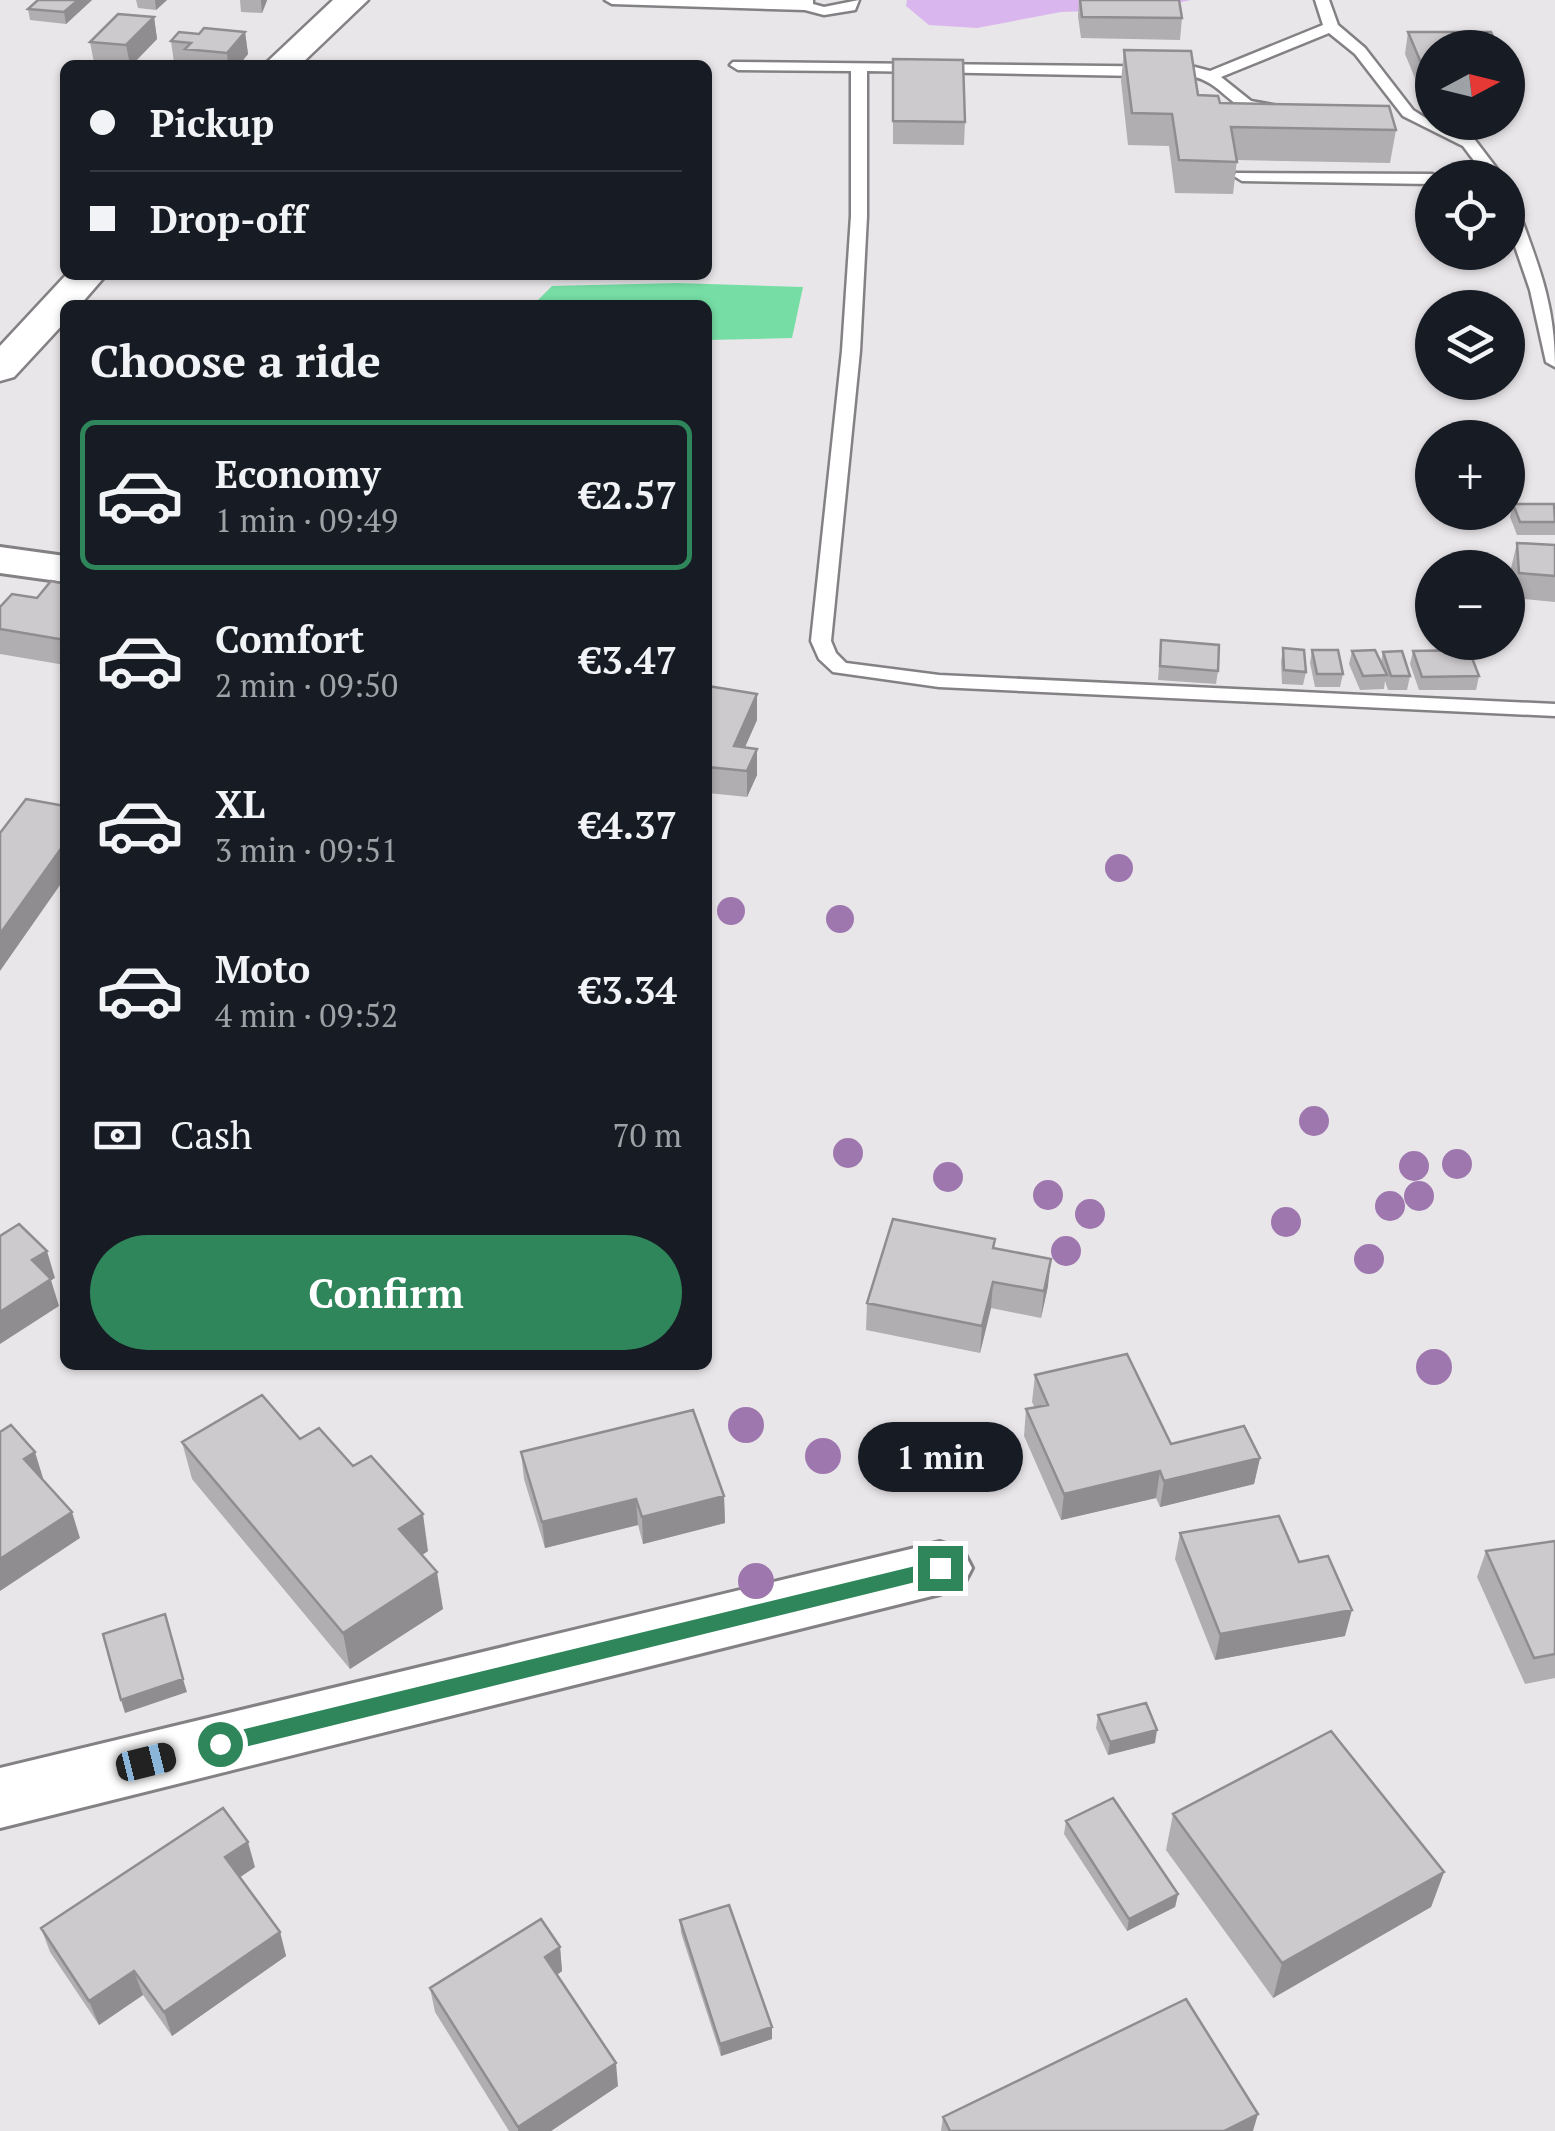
<!DOCTYPE html>
<html lang="en">
<head>
<meta charset="utf-8">
<style>
  body { margin:0; font-family:"PT Serif",serif; background:#242831; color:#f1f3f6; height:100vh; display:flex; flex-direction:column; font-size:38px; white-space:nowrap }
  * { box-sizing:border-box; margin:0 }
  p { font-size:32px; color:#9ea1a6 }
  .icon { flex:none; width:55px; height:55px; fill:none; stroke:currentColor; stroke-width:2; stroke-linecap:round; stroke-linejoin:round }
  .map { position:relative; flex:1; overflow:hidden }
  .drawer { position:absolute; left:60px; top:300px; width:652px; height:1070px; display:flex; flex-direction:column; background:#171b24; border-radius:15px; box-shadow:0 2px 8px #0004 }
  .drawer>* { flex:none }
  .guide { position:absolute; left:60px; top:60px; width:652px; height:220px; border-radius:15px; box-shadow:0 2px 8px #0004; display:grid; align-content:center; height:220px; padding:0 30px; background:#171b24 }
  .needle { width:65px; rotate:83deg }
  .fabs { position:absolute; left:1415px; top:30px; display:grid; gap:20px }
  .fabs a { display:grid; place-items:center; width:110px; height:110px; border-radius:50%; background:#171b24; box-shadow:0 2px 8px #0004; font-size:50px }
  .end { position:absolute; width:45px; height:45px; margin:-22px; border:12px solid #2e865a; background:#fff; box-shadow:0 0 0 5px #fff }
  .from { border-radius:50% }
  .bubble { position:absolute; height:70px; border-radius:35px; background:#171b24; box-shadow:0 2px 8px #0004; font-size:32px; font-weight:800; line-height:70px; text-align:center }
  .car { position:absolute; width:30px; height:60px; margin:-30px -15px; border-radius:12px; box-shadow:0 0 8px 2px #0007; background:linear-gradient(#222 24%,#8ab4d8 0 40%,#222 0 76%,#8ab4d8 0 86%,#222 0) }
  .guide b { display:flex; align-items:center; gap:35px; height:95px; font-size:38px }
  .guide b+b { border-top:2px solid #363941 }
  .guide i { width:25px; height:25px; background:#f1f3f6 }
  ul { padding:0; list-style:none }
  li { display:flex; align-items:center; gap:30px; height:150px; margin:0 20px 15px; padding:0 10px; border:5px solid transparent; border-radius:15px }
  li div { flex:1 }
  li b { display:block; font-size:38px }
  li em { font-style:normal; font-weight:800 }
  li.active { border-color:#2e865a }
  li>.icon { width:90px; height:90px; stroke-width:1.5 }
  h2 { padding:0 30px; font-size:45px; line-height:120px }
  .pay { display:flex; align-items:center; gap:25px; height:110px; padding:0 30px; font-size:38px }
  .pay p { margin-inline-start:auto }
  .button { display:flex; gap:20px; margin-top:auto; padding:20px 30px }
  .button a { flex:1; height:115px; border-radius:60px; background:#2e865a; color:#fff; font-size:40px; font-weight:800; line-height:115px; text-align:center }
  .map>svg:first-child { display:block }
  .green { fill:#dab6ee }
  .water { fill:#76dea5 }
  .lines { fill:none; stroke-linecap:round; stroke-linejoin:round }
  .service-casing { stroke:#848185; stroke-width:5 }
  .minor-casing { stroke:#848185; stroke-width:6 }
  .secondary-casing { stroke:#848185; stroke-width:5 }
  .service { fill:#fff; fill-rule:evenodd }
  .minor { fill:#fff; fill-rule:evenodd }
  .secondary { fill:#fff; fill-rule:evenodd }
  .tree { fill:#9e77ae }
  .wall { fill:#b0aeb1 }
  .shaded-wall { fill:#908d90 }
  .building { fill:#cdcace; stroke:#908d90; stroke-width:2.5 }
  .route { fill:#2e865a }
</style>
</head>
<body>
<div class="map">
<svg width="1555" height="2131" viewBox="0 0 1555 2131">
  <rect width="100%" height="100%" fill="#e9e6ea"/>
  <path class="green" d="M 907,0 L 1191,0 L 1149,9 L 1061,12 L 977,28 L 929,25 L 906,6 Z"/>
  <path class="water" d="M 677,283 L 803,287 L 792,338 L 708,340 L 708,305 L 533,305 L 552,286 Z"/>
  <g class="lines">
    <defs>
      <path id="service" d="M 605,0 L 813,0 L 813,4 L 824,7 L 859,0 L 855,10 L 824,15 L 805,10 L 612,4 Z
        M 1315,0 L 1329,0 L 1338,25 L 1365,48 L 1413,110 L 1432,122 L 1475,140 L 1504,178 L 1487,178 L 1463,146 L 1403,116 L 1355,54 L 1329,33 L 1221,77 L 1251,101 L 1278,106 L 1278,112 C 1232,119 1227,85 1195,77 L 867,71 L 867,216 L 860,351 L 831,641 L 836,653 L 846,663 L 939,675 L 1555,704 L 1555,716 L 939,687 L 833,672 L 819,659 L 811,641 L 842,351 L 851,216 L 851,71 L 738,70 L 730,65 L 733,62 L 1195,67 L 1210,71 L 1323,25 Z
        M 1236,173 L 1432,174 L 1439,178 L 1432,178 L 1432,184 L 1242,181 L 1234,176 Z
        M 1508,199 L 1516,204 C 1538,264 1555,303 1555,367 L 1546,362 L 1530,290 L 1508,226 Z"/>
      <path id="minor" d="M 0,547 L 65,556 L 65,582 L 0,573 Z
        M 940,1542 L 962,1549 L 972,1568 L 962,1587 L 940,1594 L 0,1828 L 0,1768 Z"/>
      <path id="secondary" d="M 333,0 L 368,0 L 300,65 L 264,65 Z
        M 66,275 L 106,275 L 80,305 L 65,305 L 65,322 L 14,377 L 0,381 L 0,346 Z"/>
    </defs>
    <use href="#service" class="service-casing"/>
    <use href="#minor" class="minor-casing"/>
    <use href="#secondary" class="secondary-casing"/>
    <use href="#service" class="service"/>
    <use href="#minor" class="minor"/>
    <use href="#secondary" class="secondary"/>
  </g>
  <g class="tree">
    <circle cx="1119" cy="868" r="14"/>
    <circle cx="731" cy="911" r="14"/>
    <circle cx="840" cy="919" r="14"/>
    <circle cx="1314" cy="1121" r="15"/>
    <circle cx="848" cy="1153" r="15"/>
    <circle cx="1457" cy="1164" r="15"/>
    <circle cx="1414" cy="1166" r="15"/>
    <circle cx="948" cy="1177" r="15"/>
    <circle cx="1048" cy="1195" r="15"/>
    <circle cx="1419" cy="1196" r="15"/>
    <circle cx="1390" cy="1206" r="15"/>
    <circle cx="1090" cy="1214" r="15"/>
    <circle cx="1286" cy="1222" r="15"/>
    <circle cx="1066" cy="1251" r="15"/>
    <circle cx="1369" cy="1259" r="15"/>
    <circle cx="1434" cy="1367" r="18"/>
    <circle cx="746" cy="1425" r="18"/>
    <circle cx="823" cy="1456" r="18"/>
    <circle cx="756" cy="1581" r="18"/>
  </g>
  <path class="wall" d="M 38,0 L 92,0 L 66,24 L 30,20 L 28,9 Z
    M 136,0 L 167,0 L 156,10 L 138,8 Z
    M 240,0 L 267,0 L 267,1 L 262,13 L 241,12 Z
    M 1079,0 L 1179,0 L 1182,18 L 1180,40 L 1081,38 L 1078,16 Z
    M 154,17 L 157,39 L 132,65 L 94,63 L 90,42 Z
    M 245,32 L 248,54 L 239,65 L 188,65 L 174,63 L 171,41 L 199,34 Z
    M 1408,32 L 1432,48 L 1432,115 L 1430,115 L 1405,54 Z
    M 1124,50 L 1198,95 L 1220,103 L 1396,130 L 1390,163 L 1237,160 L 1233,194 L 1175,193 L 1169,146 L 1128,145 L 1121,81 Z
    M 893,59 L 965,122 L 964,145 L 893,144 Z
    M 1513,504 L 1555,522 L 1555,535 L 1517,535 L 1510,517 Z
    M 1517,543 L 1555,545 L 1555,602 L 1513,598 L 1511,568 Z
    M 65,584 L 65,665 L 0,654 L 0,607 L 37,598 Z
    M 1161,640 L 1218,671 L 1216,684 L 1158,680 Z
    M 1283,648 L 1306,672 L 1303,685 L 1282,684 L 1281,662 Z
    M 1312,650 L 1343,674 L 1340,687 L 1315,687 L 1310,663 Z
    M 1352,651 L 1381,662 L 1383,652 L 1410,676 L 1407,690 L 1388,690 L 1385,681 L 1384,689 L 1360,690 L 1349,664 Z
    M 1413,651 L 1479,676 L 1476,690 L 1419,690 L 1410,664 Z
    M 708,686 L 757,720 L 745,747 L 757,749 L 757,775 L 747,797 L 708,793 Z
    M 995,1249 L 1048,1286 L 1041,1318 L 991,1308 L 980,1353 L 866,1330 L 867,1303 Z
    M 1035,1375 L 1171,1444 L 1260,1458 L 1254,1484 L 1160,1507 L 1156,1498 L 1061,1520 L 1024,1436 L 1026,1409 L 1035,1408 L 1032,1402 Z
    M 300,1439 L 428,1551 L 422,1555 L 443,1609 L 350,1669 L 192,1479 L 182,1442 Z
    M 521,1452 L 724,1496 L 725,1523 L 643,1544 L 638,1525 L 545,1548 L 524,1479 Z
    M 1180,1533 L 1299,1562 L 1345,1636 L 1215,1660 L 1175,1559 Z
    M 1555,1541 L 1555,1678 L 1525,1684 L 1477,1577 L 1486,1551 Z
    M 1098,1715 L 1155,1743 L 1108,1755 L 1096,1728 Z
    M 1173,1814 L 1444,1872 L 1431,1907 L 1273,1998 L 1166,1850 Z
    M 1066,1821 L 1178,1894 L 1175,1907 L 1127,1931 L 1064,1834 Z
    M 255,1867 L 240,1877 L 280,1932 L 286,1956 L 172,2036 L 143,1995 L 99,2025 L 50,1952 L 41,1928 Z
    M 680,1920 L 772,2039 L 721,2056 L 681,1933 Z
    M 560,1947 L 562,1971 L 557,1975 L 618,2086 L 551,2131 L 509,2131 L 435,2012 L 430,1988 Z
    M 943,2117 L 1253,2131 L 941,2131 Z"/>
  <path class="shaded-wall" d="M 78,0 L 92,0 L 66,24 L 64,12 Z
    M 155,0 L 167,0 L 156,10 Z
    M 261,0 L 267,0 L 262,13 L 261,2 Z
    M 154,17 L 157,39 L 132,65 L 130,65 L 126,45 Z
    M 245,32 L 248,54 L 239,65 L 228,65 L 227,53 Z
    M 757,694 L 757,720 L 734,772 L 734,746 Z
    M 757,749 L 757,775 L 747,797 L 747,771 Z
    M 65,843 L 65,878 L 0,971 L 0,934 Z
    M 47,1251 L 55,1278 L 51,1280 L 59,1306 L 0,1344 L 0,1312 L 32,1260 Z
    M 1051,1259 L 1048,1286 L 1041,1318 L 1044,1291 Z
    M 993,1282 L 991,1308 L 980,1353 L 982,1326 Z
    M 35,1452 L 43,1478 L 33,1485 L 24,1459 Z
    M 1260,1458 L 1254,1484 L 1160,1507 L 1164,1481 Z
    M 1160,1471 L 1156,1498 L 1061,1520 L 1064,1494 Z
    M 724,1496 L 725,1523 L 643,1544 L 642,1517 Z
    M 636,1499 L 638,1525 L 545,1548 L 542,1522 Z
    M 72,1512 L 80,1538 L 0,1591 L 0,1559 Z
    M 423,1514 L 428,1551 L 406,1566 L 399,1529 Z
    M 437,1572 L 443,1609 L 350,1669 L 343,1633 Z
    M 1352,1610 L 1345,1636 L 1215,1660 L 1220,1634 Z
    M 183,1679 L 187,1692 L 125,1713 L 121,1700 Z
    M 1157,1730 L 1155,1743 L 1108,1755 L 1110,1742 Z
    M 248,1842 L 255,1867 L 233,1882 L 225,1857 Z
    M 1444,1872 L 1431,1907 L 1273,1998 L 1282,1963 Z
    M 1178,1894 L 1175,1907 L 1127,1931 L 1129,1919 Z
    M 280,1932 L 286,1956 L 172,2036 L 164,2012 Z
    M 560,1947 L 562,1971 L 548,1981 L 545,1957 Z
    M 134,1971 L 143,1995 L 99,2025 L 89,2001 Z
    M 772,2027 L 772,2039 L 721,2056 L 720,2044 Z
    M 616,2063 L 618,2086 L 551,2131 L 518,2131 L 518,2127 Z
    M 1258,2114 L 1253,2131 L 1224,2131 Z"/>
  <path class="building" d="M 38,0 L 78,0 L 64,12 L 28,9 Z
    M 1080,0 L 1179,0 L 1182,18 L 1082,17 Z
    M 118,14 L 154,17 L 126,45 L 90,42 Z
    M 204,28 L 245,32 L 227,53 L 185,49 L 191,43 L 171,41 L 179,32 L 199,34 Z
    M 1408,32 L 1491,32 L 1498,48 L 1432,48 L 1432,89 Z
    M 1124,50 L 1191,51 L 1198,95 L 1218,96 L 1220,103 L 1389,106 L 1396,130 L 1231,127 L 1237,162 L 1179,160 L 1172,114 L 1132,113 Z
    M 893,59 L 963,60 L 965,122 L 893,121 Z
    M 1513,504 L 1554,504 L 1555,522 L 1520,522 Z
    M 1517,543 L 1555,545 L 1555,576 L 1519,573 Z
    M 51,581 L 65,584 L 65,640 L 0,629 L 0,607 L 12,594 L 37,598 Z
    M 1161,640 L 1219,645 L 1218,671 L 1160,666 Z
    M 1283,648 L 1304,650 L 1306,672 L 1284,670 Z
    M 1312,650 L 1338,650 L 1343,674 L 1317,674 Z
    M 1375,650 L 1387,675 L 1363,676 L 1352,651 Z
    M 1469,650 L 1479,676 L 1422,677 L 1413,651 Z
    M 1402,651 L 1410,676 L 1391,676 L 1383,652 Z
    M 708,686 L 757,694 L 734,746 L 757,749 L 747,771 L 708,767 Z
    M 26,799 L 65,806 L 65,843 L 0,934 L 0,833 Z
    M 893,1219 L 995,1239 L 993,1248 L 1051,1259 L 1044,1291 L 993,1282 L 982,1326 L 867,1303 Z
    M 19,1224 L 47,1251 L 32,1260 L 51,1279 L 0,1312 L 0,1236 Z
    M 1127,1354 L 1171,1444 L 1244,1426 L 1260,1458 L 1164,1481 L 1160,1471 L 1064,1494 L 1026,1409 L 1048,1405 L 1035,1375 Z
    M 262,1395 L 300,1439 L 319,1428 L 353,1466 L 371,1456 L 423,1514 L 399,1529 L 437,1572 L 343,1633 L 182,1442 Z
    M 693,1410 L 724,1496 L 642,1517 L 636,1499 L 542,1522 L 521,1452 Z
    M 11,1425 L 35,1452 L 24,1459 L 72,1512 L 0,1559 L 0,1432 Z
    M 1279,1516 L 1299,1562 L 1328,1556 L 1352,1610 L 1220,1634 L 1180,1533 Z
    M 1555,1541 L 1555,1654 L 1534,1658 L 1486,1551 Z
    M 165,1614 L 183,1679 L 121,1700 L 103,1634 Z
    M 1146,1703 L 1157,1730 L 1110,1742 L 1098,1715 Z
    M 1331,1731 L 1444,1872 L 1282,1963 L 1173,1814 Z
    M 1113,1798 L 1178,1894 L 1129,1919 L 1066,1821 Z
    M 223,1808 L 248,1842 L 225,1857 L 280,1932 L 164,2012 L 134,1971 L 89,2001 L 41,1928 Z
    M 729,1905 L 772,2027 L 720,2044 L 680,1920 Z
    M 541,1919 L 560,1947 L 545,1957 L 616,2063 L 518,2127 L 430,1988 Z
    M 1186,1999 L 1258,2114 L 1224,2131 L 950,2131 L 943,2117 Z"/>
  <path class="route" d="M 940,1560 L 950,1568 L 940,1576 L 220,1753 L 209,1744 L 220,1735 Z"/>
</svg>
<div class="fabs">
<a><svg class="needle" viewBox="-14 -14 28 28"><path d="M0-13l5 13h-10z" fill="#e53935"/><path d="M0 13l5-13h-10z" fill="#9ea1a6"/></svg></a>
<a><svg class="icon" aria-label="locate" viewBox="0 0 24 24"><circle cx="12" cy="12" r="6"/><path d="M12 2v4M12 18v4M2 12h4M18 12h4"/></svg></a>
<a><svg class="icon" aria-label="layers" viewBox="0 0 24 24"><path d="M12 4l9 5-9 5-9-5zM3 14l9 5 9-5"/></svg></a>
<a>+</a>
<a>−</a>
</div>
<i class="end from" style="left:220px;top:1744px"></i>
<i class="end" style="left:940px;top:1568px"></i>
<div class="bubble" style="left:858px;top:1422px;width:165px">1 min</div>
<i class="car" style="left:146px;top:1762px;rotate:76deg"></i>
<div class="guide">
<b><i class="from"></i>Pickup</b>
<b><i></i>Drop-off</b>
</div>
<section class="drawer">
<h2>Choose a ride</h2>
<ul>
<li class="active"><svg class="icon" aria-label="car" viewBox="0 0 24 24"><path d="M5 17H2v-5l4-1 3-4h7l3 4 3 1v5h-3M9 17h6M6 11h13"/><circle cx="7" cy="17" r="2"/><circle cx="17" cy="17" r="2"/></svg><div><b>Economy</b><p>1 min · 09:49</p></div><em>€2.57</em></li>
<li><svg class="icon" aria-label="car" viewBox="0 0 24 24"><path d="M5 17H2v-5l4-1 3-4h7l3 4 3 1v5h-3M9 17h6M6 11h13"/><circle cx="7" cy="17" r="2"/><circle cx="17" cy="17" r="2"/></svg><div><b>Comfort</b><p>2 min · 09:50</p></div><em>€3.47</em></li>
<li><svg class="icon" aria-label="car" viewBox="0 0 24 24"><path d="M5 17H2v-5l4-1 3-4h7l3 4 3 1v5h-3M9 17h6M6 11h13"/><circle cx="7" cy="17" r="2"/><circle cx="17" cy="17" r="2"/></svg><div><b>XL</b><p>3 min · 09:51</p></div><em>€4.37</em></li>
<li><svg class="icon" aria-label="car" viewBox="0 0 24 24"><path d="M5 17H2v-5l4-1 3-4h7l3 4 3 1v5h-3M9 17h6M6 11h13"/><circle cx="7" cy="17" r="2"/><circle cx="17" cy="17" r="2"/></svg><div><b>Moto</b><p>4 min · 09:52</p></div><em>€3.34</em></li>
</ul>
<div class="pay"><svg class="icon" aria-label="cash" viewBox="0 0 24 24"><path d="M3 7h18v10H3z"/><circle cx="12" cy="12" r="2"/></svg>Cash<p>70 m</p></div>
<div class="button"><a>Confirm</a></div>
</section>
</div>
</body>
</html>
